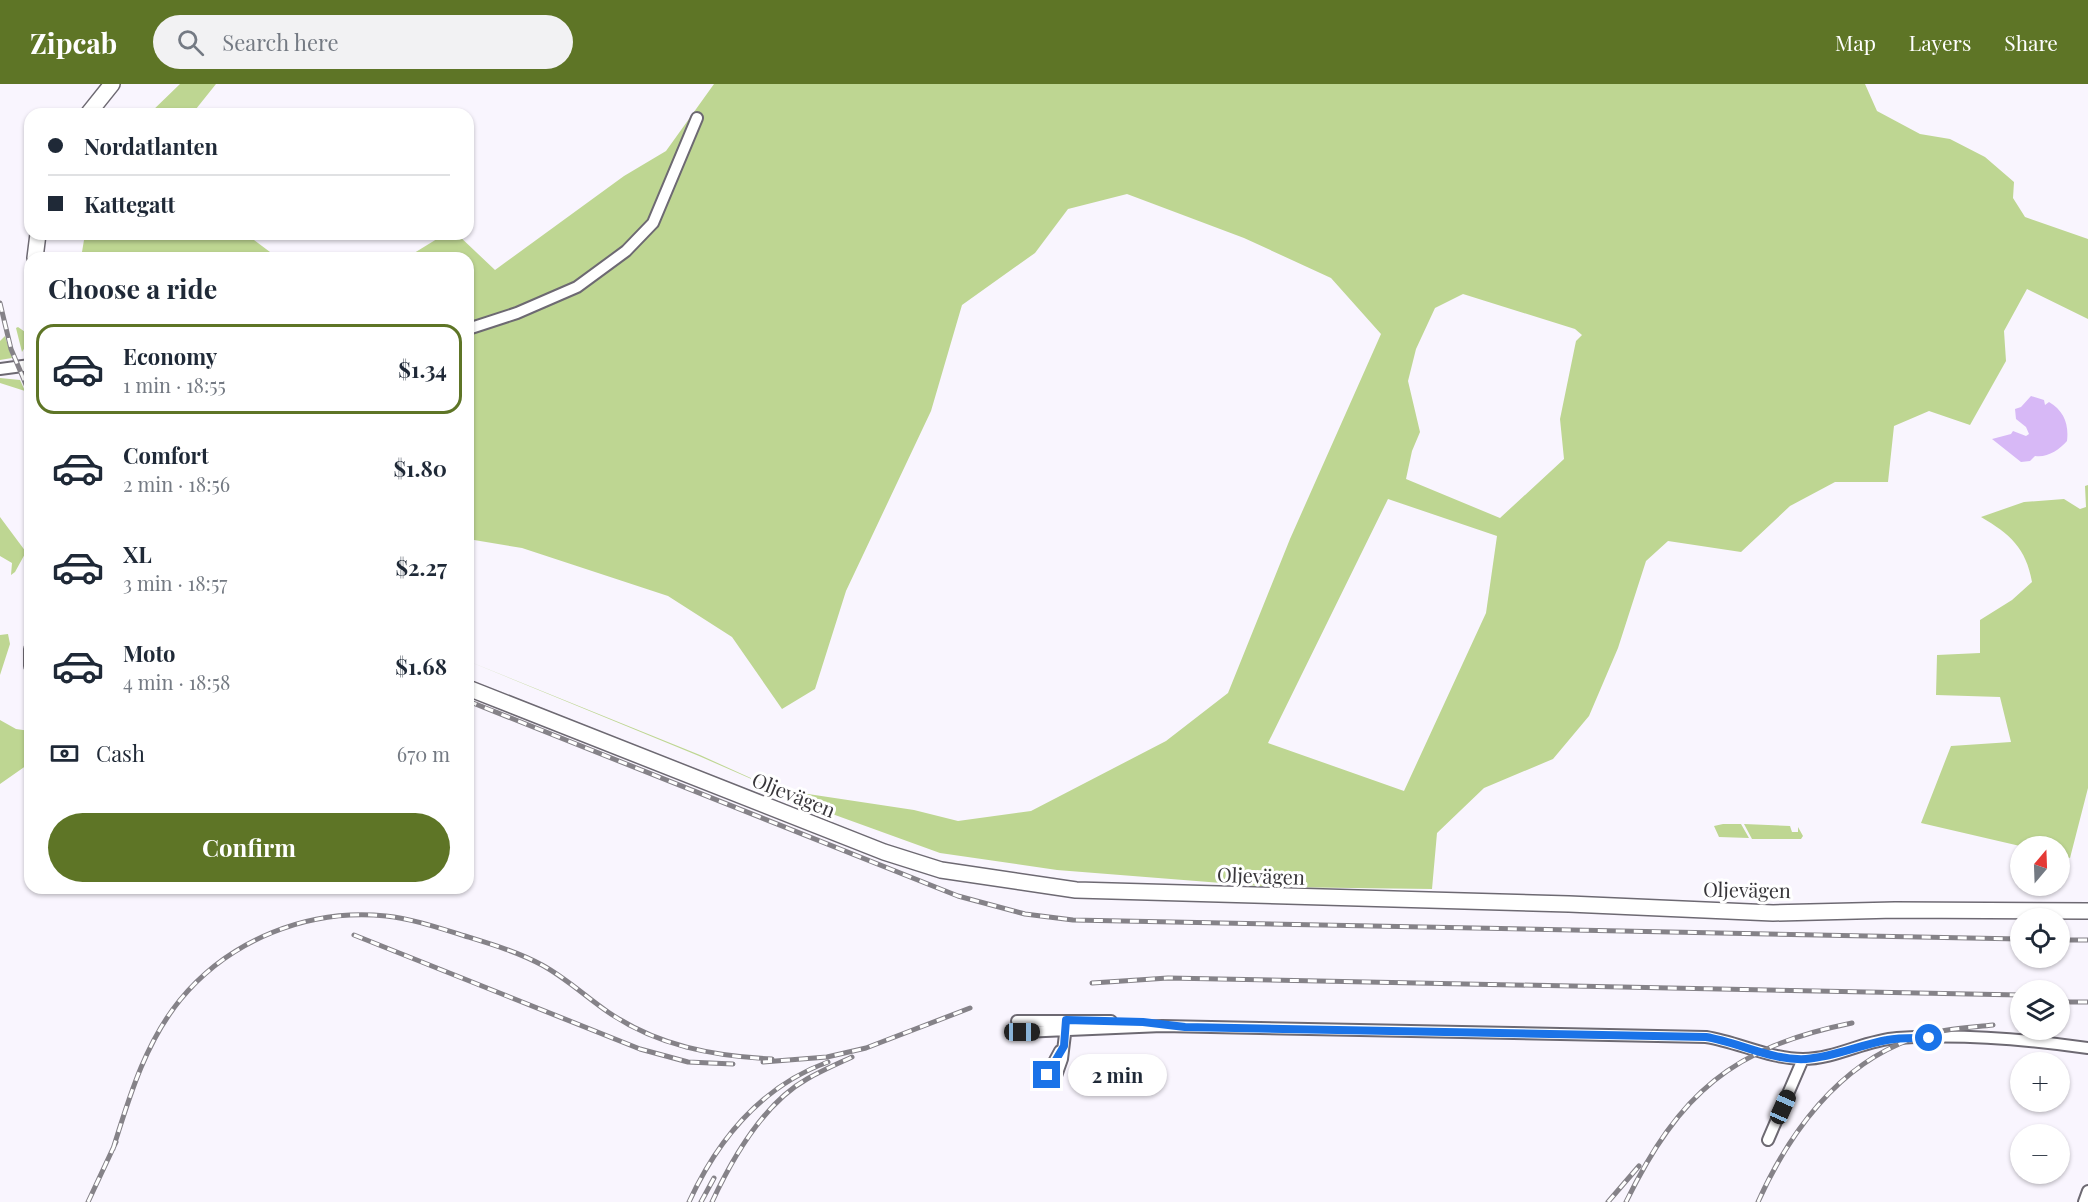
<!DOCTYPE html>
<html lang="en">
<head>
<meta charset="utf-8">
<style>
  body { margin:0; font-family:"Playfair Display",serif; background:#f2f2f3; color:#1f2937; height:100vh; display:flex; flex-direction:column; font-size:22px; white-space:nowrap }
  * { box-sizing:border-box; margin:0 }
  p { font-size:20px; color:#747a83 }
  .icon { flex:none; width:33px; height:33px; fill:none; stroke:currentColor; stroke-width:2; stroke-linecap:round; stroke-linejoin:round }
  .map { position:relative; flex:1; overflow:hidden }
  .drawer { position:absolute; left:24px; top:168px; width:450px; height:642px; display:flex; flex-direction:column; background:#fff; border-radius:18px; box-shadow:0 2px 4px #0004 }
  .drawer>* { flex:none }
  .top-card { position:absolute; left:24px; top:24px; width:450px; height:132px; border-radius:18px; box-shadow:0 2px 4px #0004; display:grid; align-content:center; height:132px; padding:0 24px; background:#fff }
  .needle { width:39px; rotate:19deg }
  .controls { position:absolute; left:2010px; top:752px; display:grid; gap:12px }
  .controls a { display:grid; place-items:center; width:60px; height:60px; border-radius:50%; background:#fff; box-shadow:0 2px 4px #0004; font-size:30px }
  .end { position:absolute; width:27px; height:27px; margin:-14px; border:8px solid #1a73e8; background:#fff; box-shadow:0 0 0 3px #fff }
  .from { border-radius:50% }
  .bubble { position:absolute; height:42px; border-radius:21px; background:#fff; box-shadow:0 2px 4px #0004; font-size:20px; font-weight:700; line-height:42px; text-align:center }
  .car { position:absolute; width:18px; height:36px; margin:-18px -9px; border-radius:8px; box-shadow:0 0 4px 2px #0007; background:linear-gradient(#222 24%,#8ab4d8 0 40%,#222 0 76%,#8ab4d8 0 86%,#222 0) }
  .top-card b { display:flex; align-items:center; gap:21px; height:57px; font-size:22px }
  .top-card b+b { border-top:2px solid #e0e1e3 }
  .top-card i { width:15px; height:15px; background:#1f2937 }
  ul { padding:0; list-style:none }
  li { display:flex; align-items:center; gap:18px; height:90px; margin:0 12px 9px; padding:0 12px; border:3px solid transparent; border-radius:18px }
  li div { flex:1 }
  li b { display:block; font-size:22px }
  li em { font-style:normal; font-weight:700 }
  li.active { border-color:#5e7526 }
  li>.icon { width:54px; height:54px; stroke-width:1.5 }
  h2 { padding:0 24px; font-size:27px; line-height:72px }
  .pay { display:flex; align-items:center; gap:15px; height:66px; padding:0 24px; font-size:22px }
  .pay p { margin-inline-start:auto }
  .action { display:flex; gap:12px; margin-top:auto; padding:12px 24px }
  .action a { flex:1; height:69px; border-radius:36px; background:#5e7526; color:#fff; font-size:24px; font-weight:700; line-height:69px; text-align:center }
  header { display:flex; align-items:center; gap:36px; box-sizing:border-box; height:84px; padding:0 30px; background:#5e7526; color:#fff }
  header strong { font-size:28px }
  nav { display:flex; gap:33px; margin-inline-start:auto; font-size:21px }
  .search { width:420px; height:54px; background:#f2f2f3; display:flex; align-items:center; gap:15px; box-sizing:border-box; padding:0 21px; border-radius:33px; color:#747a83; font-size:22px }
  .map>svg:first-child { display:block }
  .green { fill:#bed692; fill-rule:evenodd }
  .water { fill:#d7b8f6 }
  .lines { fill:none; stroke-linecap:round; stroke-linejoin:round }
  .street-casing { stroke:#6d6972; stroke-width:14 }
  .secondary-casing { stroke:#6d6972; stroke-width:18 }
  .street { stroke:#fff; stroke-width:10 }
  .secondary { stroke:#fff; stroke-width:15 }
  .rail-casing { stroke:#858288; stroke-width:5 }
  .rail { stroke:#fff; stroke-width:3; stroke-dasharray:9; stroke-linecap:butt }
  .route { stroke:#1a73e8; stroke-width:8 }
  .labels { text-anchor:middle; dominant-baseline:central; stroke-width:6; stroke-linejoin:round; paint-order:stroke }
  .street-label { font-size:20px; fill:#38363a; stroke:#fff }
</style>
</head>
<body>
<header>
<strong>Zipcab</strong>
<div class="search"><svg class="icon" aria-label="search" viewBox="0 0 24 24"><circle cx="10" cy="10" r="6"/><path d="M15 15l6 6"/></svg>Search here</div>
<nav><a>Map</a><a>Layers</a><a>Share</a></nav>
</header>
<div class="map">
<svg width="2088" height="1118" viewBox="0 0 2088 1118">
  <rect width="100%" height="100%" fill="#f9f5fe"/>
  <path class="green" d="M 180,0 L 216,0 L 192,30 L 149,30 Z
    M 714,0 L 1865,0 L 1877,27 L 1920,50 L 1950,55 L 1985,73 L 2014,98 L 2013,114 L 2025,133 L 2088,155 L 2088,235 L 2027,205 L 2004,247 L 2006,277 L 1970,341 L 1929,327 L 1894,342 L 1888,398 L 1835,398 L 1790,422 L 1741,468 L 1668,457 L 1646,477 L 1618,564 L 1589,632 L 1553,675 L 1484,704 L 1437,749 L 1432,805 L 1273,803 L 1057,786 L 940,769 L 824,727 L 699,672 L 468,577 L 700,671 L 775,705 L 914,726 L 958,737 L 1031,727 L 1166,657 L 1228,609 L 1290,455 L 1381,250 L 1331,194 L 1244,154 L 1127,110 L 1068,125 L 1035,169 L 962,221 L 931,327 L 846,507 L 815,605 L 782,625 L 732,553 L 668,512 L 522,464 L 468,455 L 468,174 L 406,174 L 445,150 L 457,150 L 495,186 L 624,92 L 666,67 ZM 1463,210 L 1575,245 L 1582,251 L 1576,257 L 1560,335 L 1564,375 L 1500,434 L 1406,395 L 1412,367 L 1420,348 L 1408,297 L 1416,265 L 1435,224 ZM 1388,415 L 1497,452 L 1486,529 L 1404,707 L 1268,659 Z
    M 85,150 L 246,150 L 278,174 L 81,174 Z
    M 18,243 L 28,250 L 27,260 L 22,268 L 16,244 Z
    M 5,252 L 12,274 L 0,276 L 0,257 Z
    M 0,294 L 20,296 L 25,307 L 0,299 Z
    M 2088,401 L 2088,704 L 2070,774 L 2060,771 L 2060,762 L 2020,762 L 1921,739 L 1951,662 L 2011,658 L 2000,613 L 1936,611 L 1937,571 L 1980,569 L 1980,536 L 2012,516 L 2032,498 C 2026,464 2010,450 1981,433 L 2024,418 L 2064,415 L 2080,425 L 2086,423 L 2085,402 Z
    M 0,433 L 26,468 L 15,488 L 11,491 L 12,479 L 0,472 Z
    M 8,550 L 10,560 L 0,591 L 0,551 Z
    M 0,636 L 16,645 L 30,647 L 30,679 L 0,700 Z
    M 1723,740 L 1741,740 L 1749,754 L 1719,753 L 1714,742 Z
    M 1744,740 L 1790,742 L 1792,748 L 1798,748 L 1798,743 L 1803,752 L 1801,755 L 1752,755 Z"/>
  <path class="water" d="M 2031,312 L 2044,316 L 2045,321 L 2049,318 C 2064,327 2069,340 2067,357 C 2059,366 2047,374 2035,372 L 2030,377 L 2021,378 L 1992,355 L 2011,350 L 2013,347 L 2026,352 L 2029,350 L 2026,343 L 2016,335 L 2015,325 L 2021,323 Z"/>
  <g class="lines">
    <defs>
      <path id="street" d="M 468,245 L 517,229 L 577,203 L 626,167 L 653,139 L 697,34
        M 0,285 L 30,281
        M 30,565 L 30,582
        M 1017,937 L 1111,937
        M 1022,948 L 1162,942 L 1706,953 C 1738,958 1770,975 1803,975 C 1836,975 1865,956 1897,954 C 1959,950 2026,955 2088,964
        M 1047,991 L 1060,967
        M 1056,992 L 1062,975 L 1066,942
        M 1768,1056 L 1803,975
        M 2084,1118 L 2088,1107"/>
      <path id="secondary" d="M 88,30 L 112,0
        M 35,174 L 38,150
        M 468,604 L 884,768 L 941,786 L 1076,806 L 1569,820 L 1773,829 L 1895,826 L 2088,827"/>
    </defs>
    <use href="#street" class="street-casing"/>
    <use href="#secondary" class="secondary-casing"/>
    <use href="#street" class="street"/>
    <use href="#secondary" class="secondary"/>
    <defs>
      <path id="rail" d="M 0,219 L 11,265 L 30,310
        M 468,617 L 958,812 L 1025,830 L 1073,836 L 2020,855
        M 354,851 L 640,965 L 688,978 L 733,980
        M 2060,856 L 2088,856
        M 1092,899 L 1168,894 L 2020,911
        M 2060,918 L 2088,918
        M 763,978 L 827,973 L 866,964 L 970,924
        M 113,1065 C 129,1014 145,959 180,916 C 229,856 308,824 386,832 C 413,835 439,844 465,852 C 491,860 518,868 542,881 C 566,894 586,913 608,928 C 658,962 713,972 772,975
        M 88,1118 L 116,1058
        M 689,1118 C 718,1055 762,1002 828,978
        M 701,1118 L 714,1094
        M 712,1118 C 732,1075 764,1019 807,995 C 821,987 837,980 852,973
        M 1608,1118 L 1639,1082
        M 1626,1118 C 1679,1009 1733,963 1852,939
        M 1758,1118 C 1789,1049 1838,981 1912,955 C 1938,945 1966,944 1993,941"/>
    </defs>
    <use href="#rail" class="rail-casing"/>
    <use href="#rail" class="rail"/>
  </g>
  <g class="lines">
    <path class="route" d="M 1047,991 L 1064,962 L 1066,936 L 1143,938 L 1185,943 L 1706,953 C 1738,958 1772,977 1806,975 C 1834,973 1860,961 1887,956 C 1901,953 1915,954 1929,954"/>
  </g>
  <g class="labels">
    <g class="street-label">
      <text transform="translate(794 710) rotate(22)">Oljevägen</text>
      <text transform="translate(1261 791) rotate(2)">Oljevägen</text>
      <text transform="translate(1747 805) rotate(1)">Oljevägen</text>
    </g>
  </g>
</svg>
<div class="controls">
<a><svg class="needle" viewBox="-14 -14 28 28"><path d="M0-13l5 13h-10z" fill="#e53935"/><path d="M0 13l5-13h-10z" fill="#747a83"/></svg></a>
<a><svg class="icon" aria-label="locate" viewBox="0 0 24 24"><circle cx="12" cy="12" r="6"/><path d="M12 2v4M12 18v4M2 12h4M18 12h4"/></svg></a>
<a><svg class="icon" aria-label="layers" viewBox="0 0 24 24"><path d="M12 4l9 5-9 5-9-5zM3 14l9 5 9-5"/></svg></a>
<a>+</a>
<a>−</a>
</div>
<i class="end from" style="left:1929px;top:954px"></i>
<i class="end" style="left:1047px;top:991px"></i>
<div class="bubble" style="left:1068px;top:970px;width:99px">2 min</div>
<i class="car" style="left:1022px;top:948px;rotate:90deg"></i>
<i class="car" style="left:1783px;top:1023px;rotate:24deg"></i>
<div class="top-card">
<b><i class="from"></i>Nordatlanten</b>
<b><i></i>Kattegatt</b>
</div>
<section class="drawer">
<h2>Choose a ride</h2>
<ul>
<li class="active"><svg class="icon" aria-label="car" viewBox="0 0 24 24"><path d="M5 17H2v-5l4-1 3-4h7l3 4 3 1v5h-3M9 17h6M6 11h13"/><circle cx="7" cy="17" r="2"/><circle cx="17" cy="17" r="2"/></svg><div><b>Economy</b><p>1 min · 18:55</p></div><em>$1.34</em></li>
<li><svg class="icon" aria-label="car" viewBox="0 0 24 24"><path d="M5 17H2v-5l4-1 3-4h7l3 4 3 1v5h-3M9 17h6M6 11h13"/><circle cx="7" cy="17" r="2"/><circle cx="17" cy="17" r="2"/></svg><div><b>Comfort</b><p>2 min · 18:56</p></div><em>$1.80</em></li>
<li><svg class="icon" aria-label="car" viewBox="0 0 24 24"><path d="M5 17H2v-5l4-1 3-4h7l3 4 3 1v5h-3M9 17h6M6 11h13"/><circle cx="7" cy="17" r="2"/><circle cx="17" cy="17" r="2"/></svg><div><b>XL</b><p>3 min · 18:57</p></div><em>$2.27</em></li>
<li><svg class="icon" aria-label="car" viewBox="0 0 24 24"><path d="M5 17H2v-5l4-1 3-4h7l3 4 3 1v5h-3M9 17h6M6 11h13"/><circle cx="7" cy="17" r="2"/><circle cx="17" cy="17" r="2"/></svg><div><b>Moto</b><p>4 min · 18:58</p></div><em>$1.68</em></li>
</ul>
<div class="pay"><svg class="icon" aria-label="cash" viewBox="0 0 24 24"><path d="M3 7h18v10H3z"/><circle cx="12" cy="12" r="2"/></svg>Cash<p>670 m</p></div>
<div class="action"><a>Confirm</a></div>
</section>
</div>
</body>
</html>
